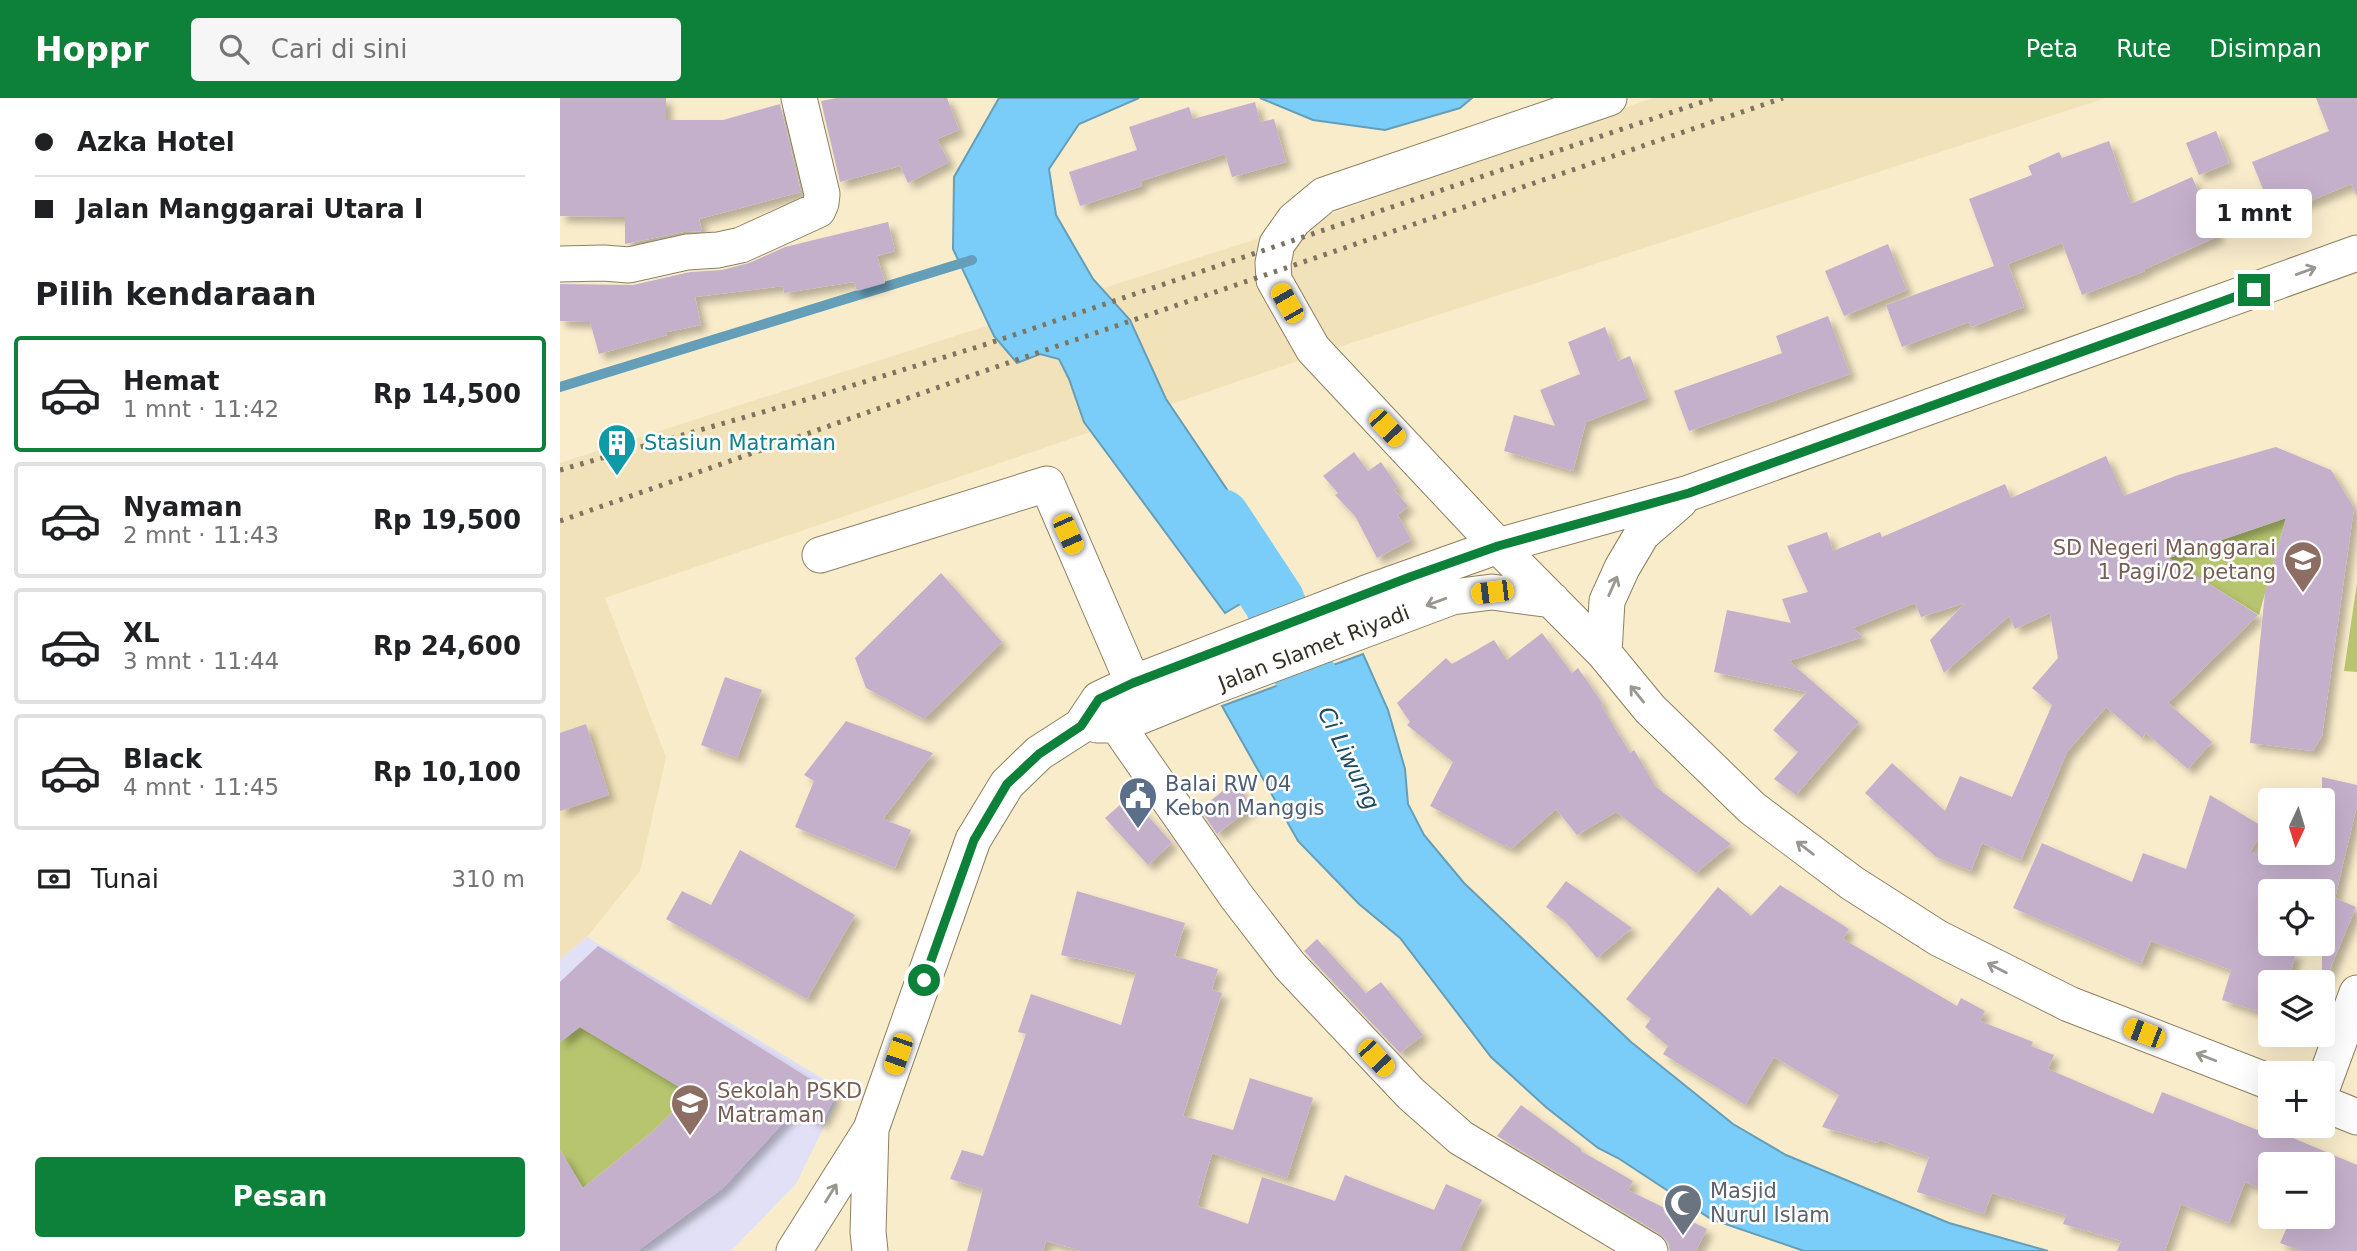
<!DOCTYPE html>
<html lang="id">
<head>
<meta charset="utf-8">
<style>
  body { margin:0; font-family:"DejaVu Sans",sans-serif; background:#f6f6f6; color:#202124; height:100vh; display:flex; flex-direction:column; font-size:26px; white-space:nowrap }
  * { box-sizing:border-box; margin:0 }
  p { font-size:23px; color:#757577 }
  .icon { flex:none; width:38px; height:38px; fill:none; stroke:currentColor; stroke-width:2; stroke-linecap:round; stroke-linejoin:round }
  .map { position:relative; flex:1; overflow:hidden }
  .drawer { display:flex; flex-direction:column; background:#fff; width:560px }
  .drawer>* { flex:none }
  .top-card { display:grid; align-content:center; height:154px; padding:0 35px; background:#fff }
  .needle { width:46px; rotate:184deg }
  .buttons { position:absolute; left:1698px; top:690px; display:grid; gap:14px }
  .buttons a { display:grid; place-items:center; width:77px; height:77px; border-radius:7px; background:#fff; box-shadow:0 7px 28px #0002; font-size:35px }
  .end { position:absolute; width:32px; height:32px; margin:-16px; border:9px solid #0d8139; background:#fff; box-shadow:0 0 0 4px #fff }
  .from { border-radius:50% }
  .bubble { position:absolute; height:49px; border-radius:7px; background:#fff; box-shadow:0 7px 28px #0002; font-size:23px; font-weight:600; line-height:49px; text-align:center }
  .car { position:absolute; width:21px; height:42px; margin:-21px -10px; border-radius:9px; box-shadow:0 0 5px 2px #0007; background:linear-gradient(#f5c518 24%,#345 0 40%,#f5c518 0 76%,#345 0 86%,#f5c518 0) }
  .top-card b { display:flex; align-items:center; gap:24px; height:66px; font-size:26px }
  .top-card b+b { border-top:2px solid #e0e0e0 }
  .top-card i { width:18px; height:18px; background:#202124 }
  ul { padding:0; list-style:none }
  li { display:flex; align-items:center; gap:21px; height:116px; margin:0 14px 10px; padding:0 21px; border:4px solid #e0e0e0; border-radius:7px }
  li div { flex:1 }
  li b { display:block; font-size:26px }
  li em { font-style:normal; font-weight:600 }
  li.current { border-color:#0d8139 }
  li>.icon { width:63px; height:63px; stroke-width:1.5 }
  h2 { padding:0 35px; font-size:32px; line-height:84px }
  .pay { display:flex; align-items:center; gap:18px; height:77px; padding:0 35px; font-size:26px }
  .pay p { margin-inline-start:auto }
  .action { display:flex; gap:14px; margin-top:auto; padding:14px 35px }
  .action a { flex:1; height:80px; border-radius:7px; background:#0d8139; color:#fff; font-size:28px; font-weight:600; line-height:80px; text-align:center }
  header { display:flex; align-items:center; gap:42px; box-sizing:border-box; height:98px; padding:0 35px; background:#0d8139; color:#fff }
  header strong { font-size:33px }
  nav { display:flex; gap:38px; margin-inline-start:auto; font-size:24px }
  .search { width:490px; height:63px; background:#f6f6f6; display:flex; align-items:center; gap:18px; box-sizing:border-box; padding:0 24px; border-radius:7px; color:#757577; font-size:26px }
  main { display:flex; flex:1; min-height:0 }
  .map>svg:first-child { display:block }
  .built { fill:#f2e2b9 }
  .education { fill:#e2e0f6 }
  .green { fill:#b7c56f }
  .water { fill:#7acdf8; stroke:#659eb8; stroke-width:2 }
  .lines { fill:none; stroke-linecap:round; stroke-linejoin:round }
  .stream { stroke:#659eb8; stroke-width:10 }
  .river { stroke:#7acdf8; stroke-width:61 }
  .building { fill:#c5b0cc; filter:url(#shadow) }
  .minor-casing { stroke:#8b8061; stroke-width:37 }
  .minor { stroke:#fff; stroke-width:35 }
  .rail { stroke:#7d7561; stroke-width:5; stroke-dasharray:3.5 7; stroke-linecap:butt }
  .oneway { stroke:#9a9790 }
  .route { stroke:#0d8139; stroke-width:9 }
  .labels { text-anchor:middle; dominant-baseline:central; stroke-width:5; stroke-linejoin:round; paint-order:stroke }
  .culture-label { font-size:21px; fill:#0d838f; stroke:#fff; text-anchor:start }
  .education-label { font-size:21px; fill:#785e54; stroke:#fff; text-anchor:end }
  .street-label { font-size:21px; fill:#342f22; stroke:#fff }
  .service-label { font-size:21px; fill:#4e5e75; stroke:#fff; text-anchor:start }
  .worship-label { font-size:21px; fill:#5b616d; stroke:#fff; text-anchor:start }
  .water-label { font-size:23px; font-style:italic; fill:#1d4b61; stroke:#fff }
</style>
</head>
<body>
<header>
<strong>Hoppr</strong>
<div class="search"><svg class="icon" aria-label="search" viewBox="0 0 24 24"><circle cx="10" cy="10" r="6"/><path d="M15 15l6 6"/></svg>Cari di sini</div>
<nav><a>Peta</a><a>Rute</a><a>Disimpan</a></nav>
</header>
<main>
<section class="drawer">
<div class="top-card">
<b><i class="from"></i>Azka Hotel</b>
<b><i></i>Jalan Manggarai Utara I</b>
</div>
<h2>Pilih kendaraan</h2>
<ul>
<li class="current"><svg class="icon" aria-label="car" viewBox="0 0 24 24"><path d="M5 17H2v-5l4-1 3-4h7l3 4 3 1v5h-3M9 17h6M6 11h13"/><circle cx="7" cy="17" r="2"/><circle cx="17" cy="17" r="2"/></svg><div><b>Hemat</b><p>1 mnt · 11:42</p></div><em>Rp 14,500</em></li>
<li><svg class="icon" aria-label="car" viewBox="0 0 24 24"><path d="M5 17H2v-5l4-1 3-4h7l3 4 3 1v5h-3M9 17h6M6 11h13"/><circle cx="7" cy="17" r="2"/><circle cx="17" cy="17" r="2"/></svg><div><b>Nyaman</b><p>2 mnt · 11:43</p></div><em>Rp 19,500</em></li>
<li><svg class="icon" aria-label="car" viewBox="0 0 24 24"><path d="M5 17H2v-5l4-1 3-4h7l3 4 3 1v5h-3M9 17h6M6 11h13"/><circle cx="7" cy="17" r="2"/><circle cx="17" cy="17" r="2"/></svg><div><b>XL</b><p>3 mnt · 11:44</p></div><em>Rp 24,600</em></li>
<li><svg class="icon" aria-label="car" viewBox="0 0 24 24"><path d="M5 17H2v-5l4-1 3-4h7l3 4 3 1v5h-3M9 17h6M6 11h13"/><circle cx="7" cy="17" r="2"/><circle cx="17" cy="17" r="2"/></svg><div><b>Black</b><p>4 mnt · 11:45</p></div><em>Rp 10,100</em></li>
</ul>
<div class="pay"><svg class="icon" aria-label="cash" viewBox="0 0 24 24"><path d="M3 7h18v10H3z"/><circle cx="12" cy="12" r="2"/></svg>Tunai<p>310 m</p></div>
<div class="action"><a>Pesan</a></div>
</section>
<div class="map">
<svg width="1797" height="1153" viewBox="0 0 1797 1153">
  <defs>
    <filter id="shadow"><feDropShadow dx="6" dy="6" stdDeviation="3.5" flood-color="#0004"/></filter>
  </defs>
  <rect width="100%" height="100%" fill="#f9eccb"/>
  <path class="built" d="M 1092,0 L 1546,0 L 773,251 L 45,500 L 106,659 L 80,773 L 27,839 L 0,861 L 0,365 L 746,125 Z"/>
  <path class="education" d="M 27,839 L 282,992 L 236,1086 L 171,1153 L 0,1153 L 0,861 Z"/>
  <path class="green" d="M 1726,420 L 1699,517 L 1640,480 L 1556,478 Z
    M 1797,485 L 1797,574 L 1784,573 Z
    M 20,929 L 131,996 L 92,1034 L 23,1090 L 0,1052 L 0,944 Z"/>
  <path class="water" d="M 439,0 L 579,0 L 519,26 L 489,71 L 496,117 L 533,181 L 570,222 L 606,301 L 726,479 L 665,515 L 524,324 L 509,281 L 499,261 L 480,256 L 457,265 L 434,238 L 393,151 L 394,79 Z
    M 700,0 L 912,0 L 900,10 L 825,32 L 753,22 Z
    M 803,556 L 828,612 L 845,671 L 848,706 L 864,737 L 904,785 L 1071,944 L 1173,1026 L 1226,1057 L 1389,1125 L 1488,1153 L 1244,1153 L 1151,1121 L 1058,1060 L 1038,1050 L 987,1010 L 931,959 L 840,840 L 799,806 L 738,743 L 662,608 Z"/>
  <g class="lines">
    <path class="stream" d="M 0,289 L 412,162"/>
    <path class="river" d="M 660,421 L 714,503 L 742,571 L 788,650"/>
  </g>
  <path class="building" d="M 0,0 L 106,0 L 106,22 L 163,22 L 220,6 L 241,94 L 139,121 L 142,133 L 123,134 L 65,146 L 65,119 L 0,118 Z
    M 277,0 L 387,0 L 399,32 L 377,41 L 389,64 L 348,85 L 340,68 L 280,84 L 261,3 Z
    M 1756,0 L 1797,0 L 1797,98 L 1791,86 L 1714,118 L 1692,64 L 1769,33 Z
    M 695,4 L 700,24 L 714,21 L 726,64 L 672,79 L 665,56 L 581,83 L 582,88 L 520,108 L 509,74 L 577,52 L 569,29 L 629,9 L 633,21 Z
    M 1656,33 L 1669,65 L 1639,77 L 1626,45 Z
    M 1549,43 L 1571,106 L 1632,79 L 1659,138 L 1585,171 L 1585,173 L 1522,197 L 1502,145 L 1448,166 L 1464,209 L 1411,229 L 1409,224 L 1342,249 L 1326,207 L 1434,168 L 1409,101 L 1472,77 L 1468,68 L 1499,54 L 1502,60 Z
    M 328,124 L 335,153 L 317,158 L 325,185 L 297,193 L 294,184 L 224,195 L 223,188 L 135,199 L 141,227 L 107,234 L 107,237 L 39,256 L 30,224 L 0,223 L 0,186 L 73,187 L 130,174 L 162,172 L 189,165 L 225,149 Z
    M 1328,146 L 1347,192 L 1284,218 L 1265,173 Z
    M 1268,218 L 1290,276 L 1129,333 L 1114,293 L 1222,255 L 1216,238 Z
    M 1045,229 L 1058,263 L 1070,258 L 1087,300 L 1026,324 L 1013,373 L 944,353 L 954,317 L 995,328 L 980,292 L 1020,276 L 1008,244 Z
    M 1716,349 L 1771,372 L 1794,410 L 1762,638 L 1753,653 L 1690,645 L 1705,494 L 1726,420 L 1609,460 L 1698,517 L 1608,605 L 1652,644 L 1628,671 L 1586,635 L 1582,640 L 1546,609 L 1507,654 L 1461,762 L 1422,745 L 1411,773 L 1376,759 L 1305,695 L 1332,665 L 1385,713 L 1400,678 L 1452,699 L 1492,607 L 1472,590 L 1498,560 L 1490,515 L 1455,531 L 1449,518 L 1384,575 L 1370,542 L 1405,505 L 1361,519 L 1355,505 L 1293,530 L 1303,539 L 1229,563 L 1299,624 L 1236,697 L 1214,681 L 1238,654 L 1213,632 L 1247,594 L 1154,574 L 1167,512 L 1231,525 L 1222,501 L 1248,494 L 1227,448 L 1267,434 L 1273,453 L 1320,434 L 1322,439 L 1445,386 L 1451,400 L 1546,358 L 1564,398 L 1618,377 Z
    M 794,354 L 808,373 L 821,364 L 838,389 L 834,392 L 848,408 L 838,417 L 851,442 L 817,460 L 795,418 L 775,397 L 778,395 L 763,378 Z
    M 381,475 L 442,544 L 364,621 L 306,590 L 295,560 Z
    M 982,535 L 1012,575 L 1018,570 L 1043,606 L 1041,607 L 1070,655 L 1074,652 L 1096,689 L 1171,746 L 1136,775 L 1056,714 L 1017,737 L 996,711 L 951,751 L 947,747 L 944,748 L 870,708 L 893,664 L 847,627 L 850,624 L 837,605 L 886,560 L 892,566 L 934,542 L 947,562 Z
    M 165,579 L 202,592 L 177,660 L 141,647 Z
    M 286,623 L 373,655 L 323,721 L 351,732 L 335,770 L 235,729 L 254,683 L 244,677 Z
    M 26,626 L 49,697 L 0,713 L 0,635 Z
    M 1762,679 L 1797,687 L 1797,707 L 1775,800 L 1796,809 L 1762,890 L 1762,793 L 1710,793 L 1710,847 L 1736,855 L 1728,884 L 1710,884 L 1710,917 L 1662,902 L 1671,872 L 1591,843 L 1581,866 L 1453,810 L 1482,745 L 1572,784 L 1583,755 L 1626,771 L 1650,697 L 1705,730 L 1690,754 L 1762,754 Z
    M 674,684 L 693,708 L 657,736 L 640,711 Z
    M 570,698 L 612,745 L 588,767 L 545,720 Z
    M 180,752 L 295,817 L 247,901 L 106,821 L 122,793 L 151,807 Z
    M 1006,783 L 1072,830 L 1037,860 L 1005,823 L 986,809 Z
    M 1220,787 L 1289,831 L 1283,841 L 1397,908 L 1401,900 L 1425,913 L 1420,923 L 1473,944 L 1471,948 L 1494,957 L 1488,971 L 1593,1016 L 1602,994 L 1705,1035 L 1707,1029 L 1797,1067 L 1797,1153 L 1741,1153 L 1720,1145 L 1732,1118 L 1762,1118 L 1762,1066 L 1710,1066 L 1710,1094 L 1685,1084 L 1669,1125 L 1621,1106 L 1605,1153 L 1557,1153 L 1561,1143 L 1503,1126 L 1506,1117 L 1432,1095 L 1424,1116 L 1357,1094 L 1369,1059 L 1319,1042 L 1318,1045 L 1262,1029 L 1279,997 L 1214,959 L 1185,1007 L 1103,956 L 1108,948 L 1085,929 L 1091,921 L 1066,901 L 1158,789 L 1191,818 Z
    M 517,793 L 625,825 L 615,858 L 658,871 L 652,892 L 662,895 L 623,1018 L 673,1032 L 690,980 L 753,1000 L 727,1080 L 652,1055 L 637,1108 L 688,1126 L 702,1079 L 775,1103 L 785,1077 L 874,1112 L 886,1086 L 922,1102 L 899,1153 L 522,1153 L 486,1143 L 483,1153 L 407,1153 L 423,1091 L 390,1081 L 402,1052 L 423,1058 L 466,936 L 458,934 L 471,896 L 561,927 L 576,874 L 501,857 Z
    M 757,841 L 806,895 L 821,884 L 863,937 L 840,955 L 744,853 Z
    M 38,848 L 276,997 L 262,1025 L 235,1012 L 163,1090 L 77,1153 L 0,1153 L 0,1052 L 23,1090 L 92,1034 L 131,996 L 20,929 L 0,944 L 0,884 Z
    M 961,1007 L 1021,1051 L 1021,1053 L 1073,1083 L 1068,1092 L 1147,1131 L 1136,1153 L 1110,1153 L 1108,1144 L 1100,1136 L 937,1038 Z"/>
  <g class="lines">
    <defs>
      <path id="minor" d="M 1049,0 L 764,97 L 734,122 L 717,146 L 713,165 L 714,182 L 753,251 L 938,448 L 1044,555 L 1090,611 L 1192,710 L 1292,785 L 1378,840 L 1509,906 L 1710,984
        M 0,166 L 44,165 L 69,167 L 127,154 L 158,152 L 181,147 L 258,112 L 261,105 L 262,96 L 239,0
        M 260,457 L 487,386 L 573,585
        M 1044,555 L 1047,503 L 1062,470 L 1082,436 L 1120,403
        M 539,601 L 676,798 L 730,868 L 851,996 L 901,1040 L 1090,1153
        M 537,627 L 559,627 L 652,589 L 892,499 L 932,494 L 992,502
        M 1762,990 L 1797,895
        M 1762,1005 L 1797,1019
        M 234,1153 L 311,1031 L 413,742 L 447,686 L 479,655 L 521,628 L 539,601 L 573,585 L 806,495 L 938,448 L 1129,395 L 1797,155
        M 310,1153 L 308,1134 L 311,1031"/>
    </defs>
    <use href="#minor" class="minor-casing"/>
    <use href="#minor" class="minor"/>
    <path class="rail" d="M 0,372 L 245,302 L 427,246 L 1154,0
      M 0,423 L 436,269 L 1223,0"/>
  </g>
  <defs><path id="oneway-shaft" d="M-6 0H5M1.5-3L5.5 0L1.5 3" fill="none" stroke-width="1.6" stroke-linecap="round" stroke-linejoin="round" transform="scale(1.75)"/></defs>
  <g class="oneway">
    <use href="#oneway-shaft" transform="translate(1746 173) rotate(-20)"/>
    <use href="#oneway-shaft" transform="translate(1053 488) rotate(-66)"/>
    <use href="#oneway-shaft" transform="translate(876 504) rotate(160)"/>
    <use href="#oneway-shaft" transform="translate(1077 596) rotate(-129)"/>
    <use href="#oneway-shaft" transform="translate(1245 750) rotate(-143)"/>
    <use href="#oneway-shaft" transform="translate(1437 870) rotate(-153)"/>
    <use href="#oneway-shaft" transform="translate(1646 959) rotate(-159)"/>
    <use href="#oneway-shaft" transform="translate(271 1095) rotate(-58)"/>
  </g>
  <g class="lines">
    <path class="route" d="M 364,882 L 414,742 L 447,686 L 479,656 L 521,628 L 539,601 L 573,585 L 850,479 L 938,448 L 1129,395 L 1694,192"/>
  </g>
  <defs>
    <symbol id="building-pin" viewBox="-11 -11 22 30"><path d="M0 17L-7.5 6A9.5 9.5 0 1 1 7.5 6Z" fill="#0f9aa8" stroke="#fff"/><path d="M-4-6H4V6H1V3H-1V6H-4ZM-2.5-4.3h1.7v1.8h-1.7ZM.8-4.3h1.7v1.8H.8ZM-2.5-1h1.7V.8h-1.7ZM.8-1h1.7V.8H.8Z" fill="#fff"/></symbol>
    <symbol id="school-pin" viewBox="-11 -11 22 30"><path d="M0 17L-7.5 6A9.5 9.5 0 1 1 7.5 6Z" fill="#8d6e63" stroke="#fff"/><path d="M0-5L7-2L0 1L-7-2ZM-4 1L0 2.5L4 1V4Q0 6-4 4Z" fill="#fff"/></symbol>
    <symbol id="civic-pin" viewBox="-11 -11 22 30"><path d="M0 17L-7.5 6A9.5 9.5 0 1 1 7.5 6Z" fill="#5c6f8a" stroke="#fff"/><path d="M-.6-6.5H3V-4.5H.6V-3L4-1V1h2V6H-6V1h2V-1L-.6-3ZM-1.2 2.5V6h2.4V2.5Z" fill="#fff"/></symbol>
    <symbol id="mosque-pin" viewBox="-11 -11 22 30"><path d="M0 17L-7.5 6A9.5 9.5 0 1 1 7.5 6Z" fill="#6b7280" stroke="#fff"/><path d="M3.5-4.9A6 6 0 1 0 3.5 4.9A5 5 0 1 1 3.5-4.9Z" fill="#fff"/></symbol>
  </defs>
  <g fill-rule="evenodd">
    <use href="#building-pin" x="35" y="323" width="44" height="60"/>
    <use href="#school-pin" x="1721" y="440" width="44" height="60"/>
    <use href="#civic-pin" x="556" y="676" width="44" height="60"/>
    <use href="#school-pin" x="108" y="983" width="44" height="60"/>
    <use href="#mosque-pin" x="1101" y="1083" width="44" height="60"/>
  </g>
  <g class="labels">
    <g class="culture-label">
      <text x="84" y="345">Stasiun Matraman</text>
    </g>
    <g class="education-label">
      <text x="1716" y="450">SD Negeri Manggarai<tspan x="1716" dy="24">1 Pagi/02 petang</tspan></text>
      <text x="157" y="993" text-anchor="start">Sekolah PSKD<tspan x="157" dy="24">Matraman</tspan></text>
    </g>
    <g class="street-label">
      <text transform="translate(754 550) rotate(-21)">Jalan Slamet Riyadi</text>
    </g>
    <g class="service-label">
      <text x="605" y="686">Balai RW 04<tspan x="605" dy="24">Kebon Manggis</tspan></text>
    </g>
    <g class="worship-label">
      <text x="1150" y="1093">Masjid<tspan x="1150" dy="24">Nurul Islam</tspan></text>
    </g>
    <g class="water-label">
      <text transform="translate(789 660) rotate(64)">Ci Liwung</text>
    </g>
  </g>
</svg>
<div class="buttons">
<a><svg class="needle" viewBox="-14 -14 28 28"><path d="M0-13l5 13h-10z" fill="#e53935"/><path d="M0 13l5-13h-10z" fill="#757577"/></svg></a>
<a><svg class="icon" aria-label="locate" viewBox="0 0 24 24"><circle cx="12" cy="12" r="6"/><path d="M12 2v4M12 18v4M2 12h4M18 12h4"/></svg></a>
<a><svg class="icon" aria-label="layers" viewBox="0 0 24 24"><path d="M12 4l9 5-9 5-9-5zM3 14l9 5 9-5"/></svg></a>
<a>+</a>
<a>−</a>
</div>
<i class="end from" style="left:364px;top:882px"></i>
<i class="end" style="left:1694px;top:192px"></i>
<div class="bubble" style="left:1636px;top:91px;width:116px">1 mnt</div>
<i class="car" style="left:727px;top:205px;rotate:330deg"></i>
<i class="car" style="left:827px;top:330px;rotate:137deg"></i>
<i class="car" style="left:508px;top:436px;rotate:156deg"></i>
<i class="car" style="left:932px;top:494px;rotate:263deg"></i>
<i class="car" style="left:1584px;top:935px;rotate:291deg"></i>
<i class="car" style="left:338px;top:956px;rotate:199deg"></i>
<i class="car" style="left:816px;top:960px;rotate:137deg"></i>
</div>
</main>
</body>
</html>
